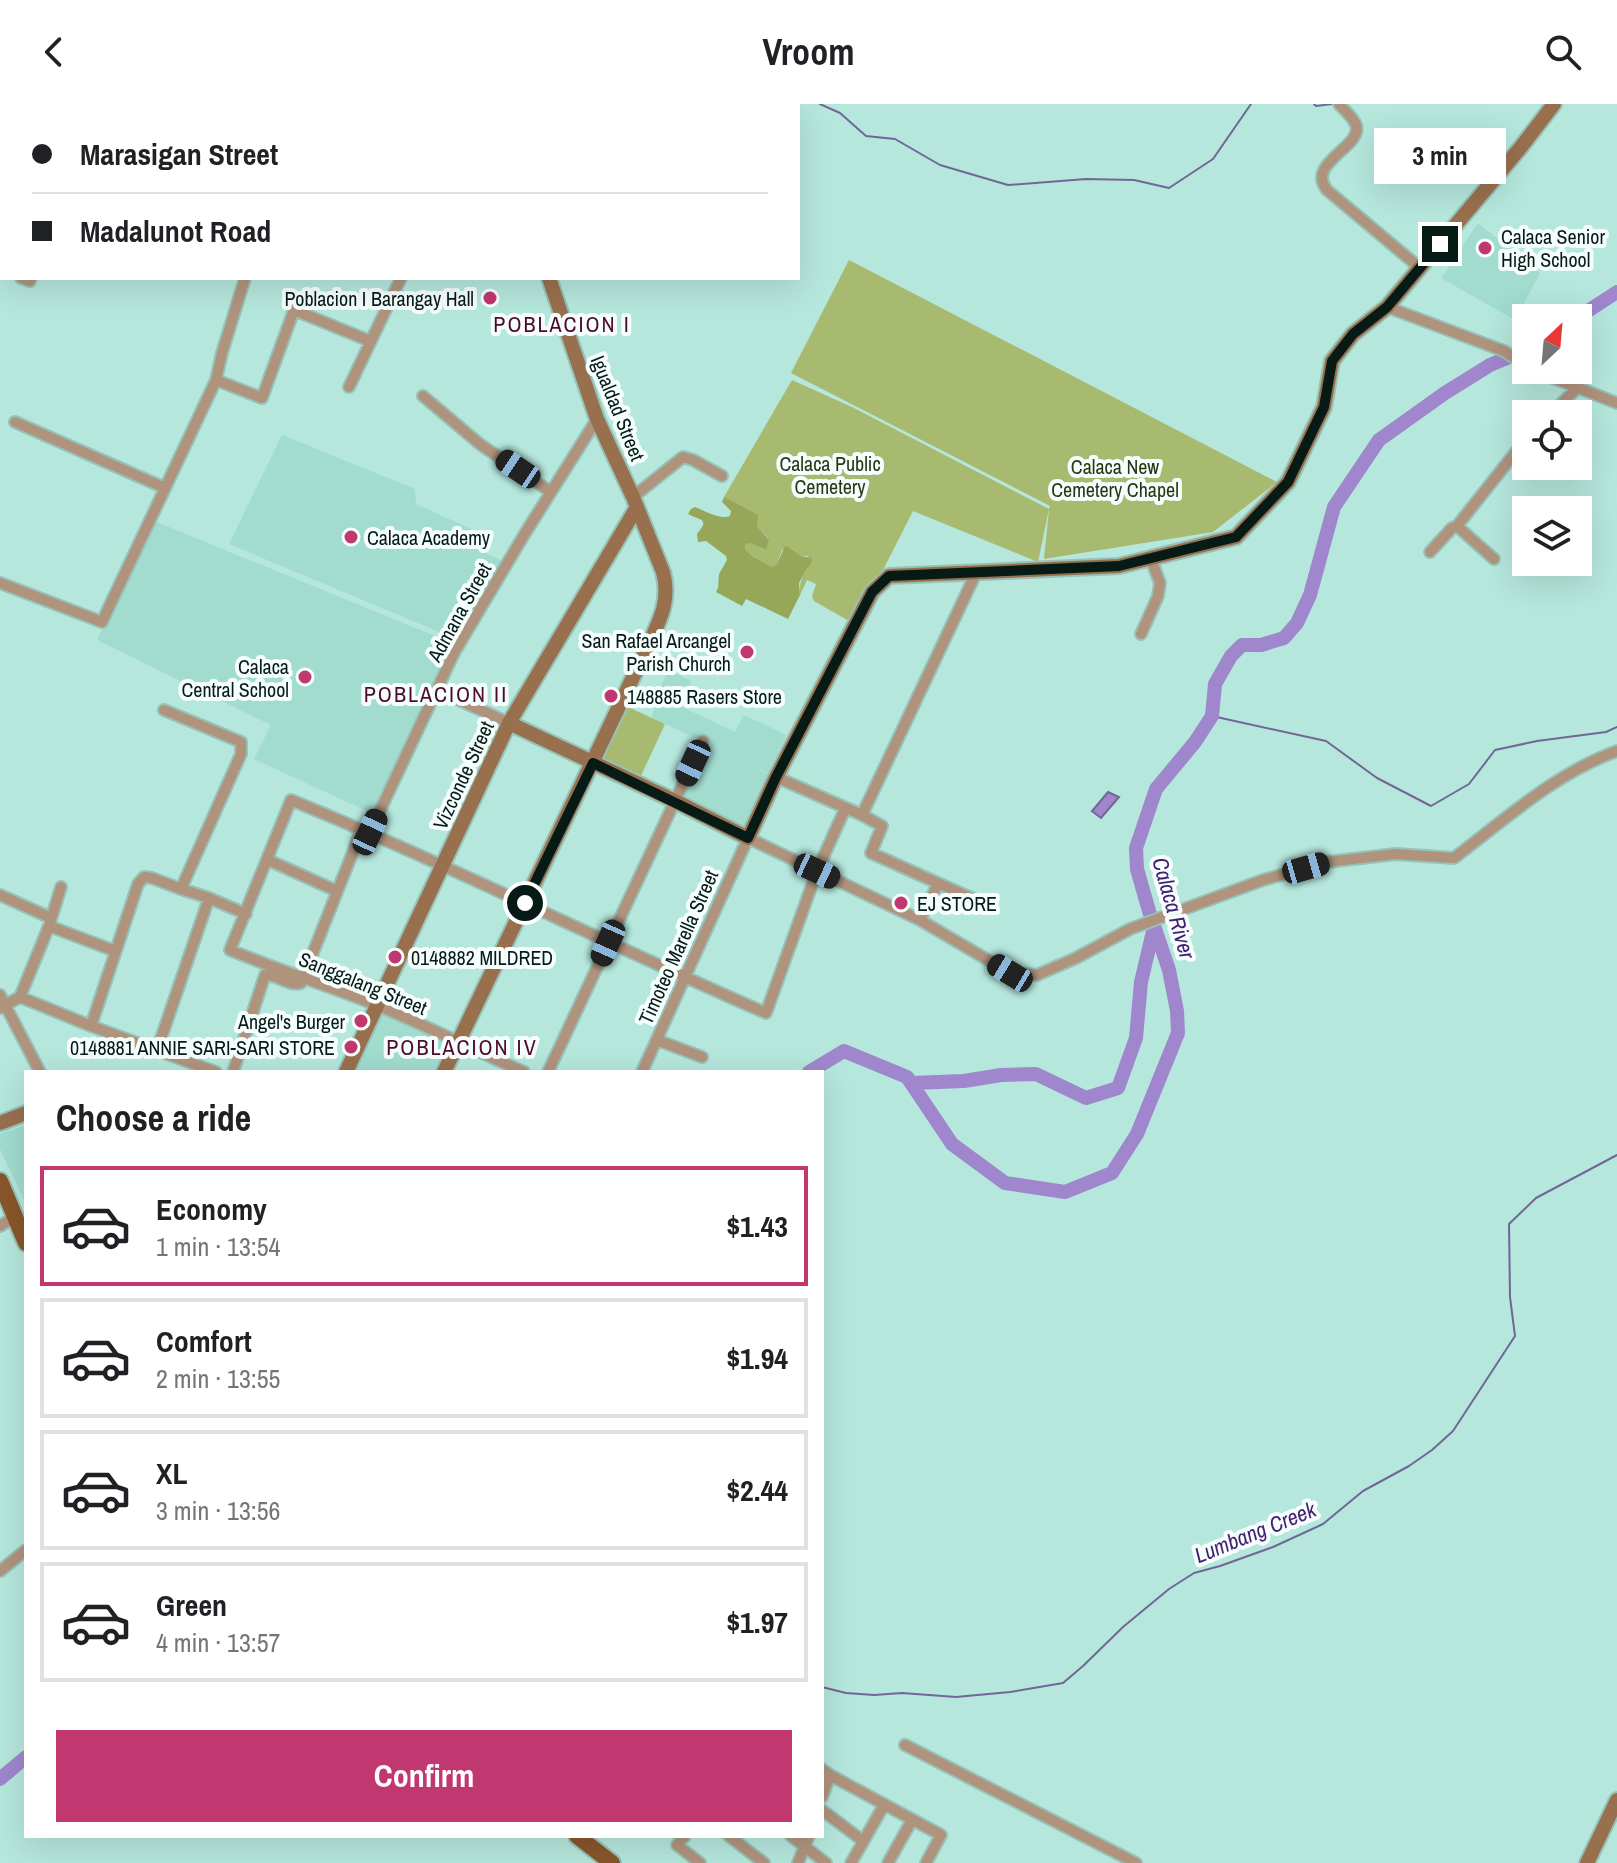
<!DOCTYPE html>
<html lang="en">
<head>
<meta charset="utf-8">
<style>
  body { margin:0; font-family:"Archivo Narrow",sans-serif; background:#f6f6f6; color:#202124; height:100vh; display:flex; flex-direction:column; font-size:30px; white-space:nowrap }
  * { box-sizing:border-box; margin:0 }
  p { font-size:26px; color:#757577 }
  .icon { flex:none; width:44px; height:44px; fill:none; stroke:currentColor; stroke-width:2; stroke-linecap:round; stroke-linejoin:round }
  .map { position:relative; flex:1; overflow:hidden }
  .side { position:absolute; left:24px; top:966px; width:800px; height:768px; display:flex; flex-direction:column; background:#fff; border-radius:0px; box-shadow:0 8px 32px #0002 }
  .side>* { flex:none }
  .hud { position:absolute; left:0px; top:0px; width:800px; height:176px; box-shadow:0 8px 32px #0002; display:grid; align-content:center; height:176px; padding:0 32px; background:#fff }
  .needle { width:52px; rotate:26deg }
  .buttons { position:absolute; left:1512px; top:200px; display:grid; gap:16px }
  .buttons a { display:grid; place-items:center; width:80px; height:80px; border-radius:0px; background:#fff; box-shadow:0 8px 32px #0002; font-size:40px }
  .end { position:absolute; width:36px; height:36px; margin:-18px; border:10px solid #061a16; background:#fff; box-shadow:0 0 0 4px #fff }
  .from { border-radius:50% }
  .bubble { position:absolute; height:56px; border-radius:0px; background:#fff; box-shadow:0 8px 32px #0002; font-size:26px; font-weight:800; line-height:56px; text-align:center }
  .car { position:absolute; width:24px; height:48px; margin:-24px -12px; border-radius:10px; box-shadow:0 0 6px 2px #0007; background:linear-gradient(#222 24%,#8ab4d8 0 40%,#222 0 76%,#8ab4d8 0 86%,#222 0) }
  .hud b { display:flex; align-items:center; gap:28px; height:76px; font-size:30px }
  .hud b+b { border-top:2px solid #e0e0e0 }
  .hud i { width:20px; height:20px; background:#202124 }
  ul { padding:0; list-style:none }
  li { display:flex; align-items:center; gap:24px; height:120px; margin:0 16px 12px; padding:0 16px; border:4px solid #e0e0e0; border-radius:0px }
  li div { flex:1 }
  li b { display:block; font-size:30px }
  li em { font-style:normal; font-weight:800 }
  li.current { border-color:#c13770 }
  li>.icon { width:72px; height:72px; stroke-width:1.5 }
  h2 { padding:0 32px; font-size:36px; line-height:96px }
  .button { display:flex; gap:16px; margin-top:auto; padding:16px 32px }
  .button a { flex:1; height:92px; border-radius:0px; background:#c13770; color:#fff; font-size:32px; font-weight:800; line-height:92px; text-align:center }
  header { display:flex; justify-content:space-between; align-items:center; height:104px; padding:0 32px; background:#fff; font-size:36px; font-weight:800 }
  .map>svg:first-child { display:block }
  .built { fill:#a1dccf }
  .green { fill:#a8b970 }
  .forest { fill:#96a759 }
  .water { fill:#9f86cd; stroke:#716696; stroke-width:2 }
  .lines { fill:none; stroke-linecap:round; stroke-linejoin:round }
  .stream { stroke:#716696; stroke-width:2 }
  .river { stroke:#9f86cd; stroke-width:14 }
  .street-casing { stroke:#96c2b8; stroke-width:14 }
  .secondary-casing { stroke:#96c2b8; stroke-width:18 }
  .primary-casing { stroke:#96c2b8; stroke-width:20 }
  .street { stroke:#b0937d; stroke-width:10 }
  .secondary { stroke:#99704e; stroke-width:14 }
  .primary { stroke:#88562a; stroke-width:16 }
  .route { stroke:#061a16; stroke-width:10 }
  .poi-dot { fill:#c13770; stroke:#f5fefc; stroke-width:3 }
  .labels { text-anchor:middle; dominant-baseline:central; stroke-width:8; stroke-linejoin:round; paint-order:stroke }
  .poi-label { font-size:20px; fill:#061a16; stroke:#f5fefc; text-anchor:start }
  .street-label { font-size:20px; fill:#061a16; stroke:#f5fefc }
  .park-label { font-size:20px; fill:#2d3413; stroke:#f5fefc }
  .neighbourhood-label { font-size:22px; letter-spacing:2px; fill:#4e0b28; stroke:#f5fefc }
  .water-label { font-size:22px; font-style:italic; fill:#431e71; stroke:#f5fefc }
</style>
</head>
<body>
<header><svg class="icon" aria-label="back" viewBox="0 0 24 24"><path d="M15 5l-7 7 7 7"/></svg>Vroom<svg class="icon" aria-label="search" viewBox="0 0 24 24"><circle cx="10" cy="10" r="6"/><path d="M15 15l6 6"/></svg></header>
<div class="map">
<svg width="1617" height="1759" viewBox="0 0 1617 1759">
  <rect width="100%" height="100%" fill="#b5e7dc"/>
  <path class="built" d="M 1478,119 L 1540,169 L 1515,216 L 1441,174 Z
    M 282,331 L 415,385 L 416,400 L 473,426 L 466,440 L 505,458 L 456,535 L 229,440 Z
    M 152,416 L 452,539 L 371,709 L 254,655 L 271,621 L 97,536 Z
    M 669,566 L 691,577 L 680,602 L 735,628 L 744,611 L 786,631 L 768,669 L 739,656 L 772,672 L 745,728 L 681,697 L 708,640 L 651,613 L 661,591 L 658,588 Z
    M 380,908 L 448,940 L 434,968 L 351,968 Z
    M 26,1021 L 26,1100 L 0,1045 L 0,1030 Z"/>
  <path class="green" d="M 849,156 L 1277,378 L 1213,428 L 1044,455 L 1049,405 L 1038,458 L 913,407 L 879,474 L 875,473 L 849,517 L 814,497 L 812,492 L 816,480 L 807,476 L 800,491 C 799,478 803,469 811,460 L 808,452 L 801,452 L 790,444 L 782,446 L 777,460 L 772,463 L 752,452 L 745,445 L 745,440 L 751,438 L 765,446 L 768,434 L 757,422 L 757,414 L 724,393 L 792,276 L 854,304 L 1049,405 L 1050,402 L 791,269 Z
    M 628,603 L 665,620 L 639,676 L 605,660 L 603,655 Z"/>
  <path class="forest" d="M 724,393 L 758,411 L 757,422 L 769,436 L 766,446 L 751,439 L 745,440 L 745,445 L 752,452 L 772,463 L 777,460 L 785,442 L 790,444 L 801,452 L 812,454 L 811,460 L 806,466 L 799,479 L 800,491 L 788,515 L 746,495 L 742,502 L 716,488 L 718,484 L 719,470 L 727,456 L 726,452 L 706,437 L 698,438 L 697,430 C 710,414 701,417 688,410 L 691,405 L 695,403 C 706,407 719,416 730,412 L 731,407 L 722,398 Z"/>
  <path class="water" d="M 1108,688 L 1119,693 L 1101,714 L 1092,707 Z"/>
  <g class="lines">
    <path class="stream" d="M 699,0 L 705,2
      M 820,0 L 840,9 L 866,32 L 895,35 L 940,61 L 1008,81 L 1086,75 L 1134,76 L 1169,84 L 1213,55 L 1251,0
      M 1314,0 L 1316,2 L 1332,0
      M 88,2 L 89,0
      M 780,2 L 780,0
      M 0,51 L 2,53
      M 1212,612 L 1326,637 L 1377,674 L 1431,702 L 1469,680 L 1495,646 L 1537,637 L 1606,628 L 1617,623
      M 822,1583 L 846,1589 L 874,1591 L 902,1589 L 956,1593 L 1010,1588 L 1063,1579 L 1083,1562 L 1123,1523 L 1169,1485 L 1194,1469 L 1220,1462 L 1273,1443 L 1323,1420 L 1363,1387 L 1409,1362 L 1432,1346 L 1453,1327 L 1515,1232 L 1510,1193 L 1509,1120 L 1536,1094 L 1617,1051"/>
    <path class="river" d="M 1577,214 L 1617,188
      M 809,968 L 844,947 L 907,973 L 952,1040 L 1005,1079 L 1065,1088 L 1112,1069 L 1137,1030 L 1178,929 L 1177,907 L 1169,866 L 1149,807 L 1137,765 L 1136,744 L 1156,685 L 1195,638 L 1212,612 L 1215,580 L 1231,552 L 1242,541 L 1261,541 L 1284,534 L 1297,519 L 1310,491 L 1334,403 L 1379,336 L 1445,289 L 1490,261 L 1526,246
      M 911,979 L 964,977 L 1001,971 L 1036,970 L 1086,994 L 1118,984 L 1136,934 L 1141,878 L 1154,823
      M 0,1675 L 26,1653"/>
    <defs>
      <path id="street" d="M 262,0 L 266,2
        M 1339,0 C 1344,6 1353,13 1356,21 C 1363,43 1305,59 1327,86 L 1420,164
        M 148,2 L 149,0
        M 301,2 L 302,0
        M 393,2 L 394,0
        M 0,142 L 2,143
        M 0,169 L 2,168
        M 21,174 L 30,177 L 31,174
        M 1387,203 L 1504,247 L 1526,261
        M 1533,266 L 1617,299
        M 216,276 L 262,294 L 294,206 L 370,237
        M 349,283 L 401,174
        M 423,292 L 481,341 L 551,388
        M 1551,310 L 1577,284
        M 15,318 L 165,384
        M 633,393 L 683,353 L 693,356 L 722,372
        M 1457,422 L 1494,455
        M 1430,448 L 1452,424 L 1457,422 L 1526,335
        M 977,467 L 862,711 L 882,722 L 871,749 L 980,798
        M 0,479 L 102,518 L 216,276 L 222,249 L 245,174
        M 1141,530 L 1158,492 L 1160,479 L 1151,455
        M 437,586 L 509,619
        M 164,606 L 241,638 L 241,650 L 181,785 L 209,794 L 246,810
        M 776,673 L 862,711
        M 370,728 L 454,549 L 524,431 L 597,315
        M 268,756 L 337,787
        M 0,791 L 51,814
        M 920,816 L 938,780
        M 49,822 L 115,847
        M 0,891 L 40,968
        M 20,893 L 49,822 L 61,783
        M 0,904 L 20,893 L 91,922 L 216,968
        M 91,922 L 138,780 L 144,773 L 152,774 L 181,785
        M 657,936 L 702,953
        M 157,946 L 209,794
        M 233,968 L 265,871 C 278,870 289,883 301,879 L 362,725
        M 524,968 C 474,946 425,921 374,900 C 326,881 278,866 230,846 L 291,696 C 452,762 607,840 766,909 L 817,767 L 845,705
        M 548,968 L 703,637
        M 642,968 L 748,734 L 920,816 L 1010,869 L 1037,871 L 1076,854 L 1130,825 L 1263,776 L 1327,758 L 1396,750 L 1454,754 C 1507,714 1554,670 1617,647
        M 0,1122 L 16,1112
        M 0,1467 L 26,1446
        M 905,1641 L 1136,1759
        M 822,1665 L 830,1671 L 941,1731 L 926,1759
        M 822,1693 L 830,1671
        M 822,1706 L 863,1737
        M 685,1732 L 677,1741 L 700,1759
        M 729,1732 L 764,1759
        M 791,1732 L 826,1759
        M 798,1759 L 809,1732
        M 851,1759 L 884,1701
        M 888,1759 L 912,1716"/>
      <path id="secondary" d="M 509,0 L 510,2
        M 509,619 L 675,697 L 748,734 L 776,673 L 872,488 L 889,472 L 1119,462 L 1236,433 L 1288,378 L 1324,303 L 1332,257 L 1353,230 L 1387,203 L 1521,43 L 1554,0
        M 346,968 L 509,619 L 637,403
        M 444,968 L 647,544 C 659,518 671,497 663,468 L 633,393 L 597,315 L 549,174
        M 0,1019 L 26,1009
        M 1587,1759 L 1617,1696"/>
      <path id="primary" d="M 0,1077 L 26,1139
        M 577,1732 L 612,1759"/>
    </defs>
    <use href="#street" class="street-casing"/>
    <use href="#secondary" class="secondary-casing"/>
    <use href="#primary" class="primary-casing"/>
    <use href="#street" class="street"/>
    <use href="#secondary" class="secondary"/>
    <use href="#primary" class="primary"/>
  </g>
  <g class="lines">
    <path class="route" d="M 525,799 L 593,659 L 748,734 L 776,673 L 872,488 L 889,472 L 1119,462 L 1236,433 L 1288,378 L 1324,303 L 1332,257 L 1353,230 L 1387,203 L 1440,140"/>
  </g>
  <g class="poi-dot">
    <circle cx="1485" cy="144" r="8"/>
    <circle cx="490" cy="194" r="8"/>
    <circle cx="351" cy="433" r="8"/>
    <circle cx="747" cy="548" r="8"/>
    <circle cx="305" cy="573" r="8"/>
    <circle cx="611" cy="592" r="8"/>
    <circle cx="901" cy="799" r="8"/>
    <circle cx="395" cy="853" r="8"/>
    <circle cx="361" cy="917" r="8"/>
    <circle cx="351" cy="943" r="8"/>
  </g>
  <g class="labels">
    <g class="poi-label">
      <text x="1501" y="132">Calaca Senior<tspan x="1501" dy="23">High School</tspan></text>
      <text x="474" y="194" text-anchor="end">Poblacion I Barangay Hall</text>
      <text x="367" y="433">Calaca Academy</text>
      <text x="731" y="536" text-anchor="end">San Rafael Arcangel<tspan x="731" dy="23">Parish Church</tspan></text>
      <text x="289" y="562" text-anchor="end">Calaca<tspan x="289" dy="23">Central School</tspan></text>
      <text x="627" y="592">148885 Rasers Store</text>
      <text x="917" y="799">EJ STORE</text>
      <text x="411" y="853">0148882 MILDRED</text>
      <text x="345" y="917" text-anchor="end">Angel's Burger</text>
      <text x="335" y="943" text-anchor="end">0148881 ANNIE SARI-SARI STORE</text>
    </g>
    <g class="street-label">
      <text transform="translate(618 304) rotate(68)">Igualdad Street</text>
      <text transform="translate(459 508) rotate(-61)">Admana Street</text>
      <text transform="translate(463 671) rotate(-65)">Vizconde Street</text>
      <text transform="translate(678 843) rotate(-66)">Timoteo Marella Street</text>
      <text transform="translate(363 879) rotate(22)">Sanggalang Street</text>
    </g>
    <g class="park-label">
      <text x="830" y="359">Calaca Public<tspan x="830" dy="23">Cemetery</tspan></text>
      <text x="1115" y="362">Calaca New<tspan x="1115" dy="23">Cemetery Chapel</tspan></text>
    </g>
    <g class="neighbourhood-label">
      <text x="562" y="220">POBLACION I</text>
      <text x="436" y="590">POBLACION II</text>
      <text x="462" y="943">POBLACION IV</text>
    </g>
    <g class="water-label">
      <text transform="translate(1174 804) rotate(74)">Calaca River</text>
      <text transform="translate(1255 1428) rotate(-22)">Lumbang Creek</text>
    </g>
  </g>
</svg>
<div class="buttons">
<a><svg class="needle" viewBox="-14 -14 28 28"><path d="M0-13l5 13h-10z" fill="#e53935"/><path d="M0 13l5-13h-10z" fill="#757577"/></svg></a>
<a><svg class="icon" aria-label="locate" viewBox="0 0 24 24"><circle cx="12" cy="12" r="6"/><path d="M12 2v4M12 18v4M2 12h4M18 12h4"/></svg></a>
<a><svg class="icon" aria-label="layers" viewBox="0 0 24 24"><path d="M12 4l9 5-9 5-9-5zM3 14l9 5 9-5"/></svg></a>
</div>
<i class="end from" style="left:525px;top:799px"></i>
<i class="end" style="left:1440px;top:140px"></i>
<div class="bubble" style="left:1374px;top:24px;width:132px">3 min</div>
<i class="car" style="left:518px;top:365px;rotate:304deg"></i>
<i class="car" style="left:693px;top:659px;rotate:205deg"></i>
<i class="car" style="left:370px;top:728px;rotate:25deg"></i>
<i class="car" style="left:1306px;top:764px;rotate:74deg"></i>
<i class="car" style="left:817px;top:767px;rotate:115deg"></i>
<i class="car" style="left:608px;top:839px;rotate:204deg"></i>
<i class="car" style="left:1010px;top:869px;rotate:301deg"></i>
<div class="hud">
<b><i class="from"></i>Marasigan Street</b>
<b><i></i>Madalunot Road</b>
</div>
<section class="side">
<h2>Choose a ride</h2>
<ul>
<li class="current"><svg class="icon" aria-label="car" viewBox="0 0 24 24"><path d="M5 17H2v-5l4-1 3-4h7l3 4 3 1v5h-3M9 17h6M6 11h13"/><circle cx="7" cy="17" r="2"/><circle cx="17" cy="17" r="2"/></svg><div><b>Economy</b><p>1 min · 13:54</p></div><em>$1.43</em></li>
<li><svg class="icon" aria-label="car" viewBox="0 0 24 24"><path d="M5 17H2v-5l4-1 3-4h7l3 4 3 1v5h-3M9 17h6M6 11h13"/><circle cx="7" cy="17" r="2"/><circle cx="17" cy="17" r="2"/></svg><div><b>Comfort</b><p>2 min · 13:55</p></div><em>$1.94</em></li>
<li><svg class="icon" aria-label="car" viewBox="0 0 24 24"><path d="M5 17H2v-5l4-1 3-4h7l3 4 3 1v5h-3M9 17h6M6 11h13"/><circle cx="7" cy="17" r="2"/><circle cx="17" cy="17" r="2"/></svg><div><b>XL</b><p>3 min · 13:56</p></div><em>$2.44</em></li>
<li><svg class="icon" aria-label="car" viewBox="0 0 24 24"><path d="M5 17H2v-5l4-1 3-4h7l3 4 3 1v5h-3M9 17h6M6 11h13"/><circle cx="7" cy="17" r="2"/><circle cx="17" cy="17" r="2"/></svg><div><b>Green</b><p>4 min · 13:57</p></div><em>$1.97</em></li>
</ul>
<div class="button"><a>Confirm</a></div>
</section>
</div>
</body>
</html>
